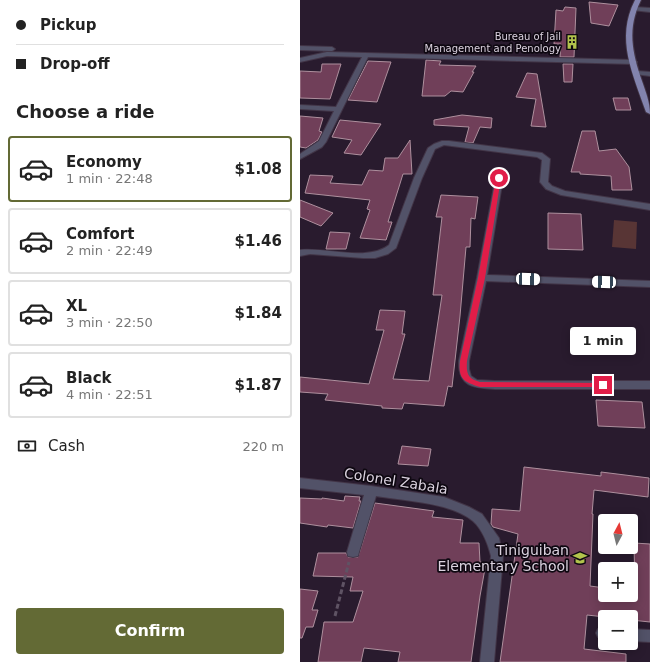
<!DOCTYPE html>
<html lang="en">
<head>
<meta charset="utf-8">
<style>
  body { margin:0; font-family:"DejaVu Sans",sans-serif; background:#f6f6f6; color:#222; height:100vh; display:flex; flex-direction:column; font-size:15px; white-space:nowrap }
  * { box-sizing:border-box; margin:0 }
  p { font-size:13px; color:#767676 }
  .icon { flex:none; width:22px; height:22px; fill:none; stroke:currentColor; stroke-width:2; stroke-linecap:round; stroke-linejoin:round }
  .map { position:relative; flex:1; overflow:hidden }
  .drawer { display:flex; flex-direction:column; background:#fff; width:300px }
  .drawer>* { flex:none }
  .guide { display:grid; align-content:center; height:88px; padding:0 16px; background:#fff }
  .needle { width:26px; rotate:7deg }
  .tools { position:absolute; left:298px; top:514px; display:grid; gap:8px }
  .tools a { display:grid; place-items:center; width:40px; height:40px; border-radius:4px; background:#fff; box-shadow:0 2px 10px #0003; font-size:20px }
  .end { position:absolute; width:18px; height:18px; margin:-9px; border:5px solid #e11d48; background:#fff; box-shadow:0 0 0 2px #fff }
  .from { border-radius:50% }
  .bubble { position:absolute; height:28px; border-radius:4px; background:#fff; box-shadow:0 2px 10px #0003; font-size:13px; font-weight:700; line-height:28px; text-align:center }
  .car { position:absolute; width:12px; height:24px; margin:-12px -6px; border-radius:5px; box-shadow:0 0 3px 1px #0007; background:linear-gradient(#fff 24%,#345 0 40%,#fff 0 76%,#345 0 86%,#fff 0) }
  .guide b { display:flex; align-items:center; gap:14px; height:38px; font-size:15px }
  .guide b+b { border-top:1px solid #e0e0e0 }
  .guide i { width:10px; height:10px; background:#222 }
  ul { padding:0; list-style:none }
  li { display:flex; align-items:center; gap:12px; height:66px; margin:0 8px 6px; padding:0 8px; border:2px solid #e0e0e0; border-radius:4px }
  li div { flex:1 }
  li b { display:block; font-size:15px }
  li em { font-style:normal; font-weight:700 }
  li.active { border-color:#636a35 }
  li>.icon { width:36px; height:36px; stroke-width:1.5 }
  h2 { padding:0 16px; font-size:18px; line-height:48px }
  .pay { display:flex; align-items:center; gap:10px; height:44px; padding:0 16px; font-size:15px }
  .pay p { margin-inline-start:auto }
  .primary-button { display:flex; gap:8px; margin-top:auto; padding:8px 16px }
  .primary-button a { flex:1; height:46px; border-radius:4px; background:#636a35; color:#fff; font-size:16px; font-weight:700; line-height:46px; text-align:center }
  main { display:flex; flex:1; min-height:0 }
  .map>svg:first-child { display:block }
  .green { fill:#583535 }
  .building { fill:#703f59; stroke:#ae909e }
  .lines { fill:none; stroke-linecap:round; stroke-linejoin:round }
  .minor-casing { stroke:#423547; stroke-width:2 }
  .major-casing { stroke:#423547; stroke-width:2 }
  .path { stroke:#5f5364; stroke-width:3; stroke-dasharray:5 2.5; stroke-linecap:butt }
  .minor { fill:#525268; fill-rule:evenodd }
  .major { fill:#8283ae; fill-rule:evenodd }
  .route { fill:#e11d48 }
  .labels { text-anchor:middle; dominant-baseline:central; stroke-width:3.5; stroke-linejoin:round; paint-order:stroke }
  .far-poi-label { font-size:10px; fill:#dbd2df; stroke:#0e0811; text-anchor:end }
  .near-street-label { font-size:14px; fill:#dbd2df; stroke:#0e0811 }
  .near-poi-label { font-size:14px; fill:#dbd2df; stroke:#0e0811; text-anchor:end }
</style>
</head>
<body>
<main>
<section class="drawer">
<div class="guide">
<b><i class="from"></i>Pickup</b>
<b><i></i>Drop-off</b>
</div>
<h2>Choose a ride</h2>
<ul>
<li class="active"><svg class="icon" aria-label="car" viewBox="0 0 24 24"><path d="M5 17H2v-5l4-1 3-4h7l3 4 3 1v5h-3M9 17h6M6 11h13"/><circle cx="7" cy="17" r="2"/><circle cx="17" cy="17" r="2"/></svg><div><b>Economy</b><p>1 min · 22:48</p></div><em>$1.08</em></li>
<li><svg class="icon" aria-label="car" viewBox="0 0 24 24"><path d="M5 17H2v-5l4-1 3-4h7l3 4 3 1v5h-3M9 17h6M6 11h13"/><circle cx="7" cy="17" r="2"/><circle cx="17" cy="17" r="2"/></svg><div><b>Comfort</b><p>2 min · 22:49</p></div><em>$1.46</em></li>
<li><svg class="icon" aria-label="car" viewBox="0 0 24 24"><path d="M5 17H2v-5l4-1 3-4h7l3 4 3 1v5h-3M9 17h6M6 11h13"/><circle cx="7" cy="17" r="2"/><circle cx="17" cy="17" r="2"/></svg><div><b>XL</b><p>3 min · 22:50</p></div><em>$1.84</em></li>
<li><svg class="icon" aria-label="car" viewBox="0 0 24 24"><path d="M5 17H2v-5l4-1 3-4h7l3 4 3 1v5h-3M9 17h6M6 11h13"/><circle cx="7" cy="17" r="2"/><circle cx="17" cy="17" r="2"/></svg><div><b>Black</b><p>4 min · 22:51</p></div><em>$1.87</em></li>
</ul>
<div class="pay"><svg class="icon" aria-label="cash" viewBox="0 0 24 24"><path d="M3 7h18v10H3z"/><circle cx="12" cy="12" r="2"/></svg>Cash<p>220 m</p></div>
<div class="primary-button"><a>Confirm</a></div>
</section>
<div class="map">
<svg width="350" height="662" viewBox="0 0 350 662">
  <rect width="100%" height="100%" fill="#291b2e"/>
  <path class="green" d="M 314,220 L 337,222 L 336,249 L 312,247 Z"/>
  <path class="building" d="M 289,2 L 318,5 L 309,26 L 291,23 Z
    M 265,7 L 276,8 L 274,57 L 260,57 L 261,44 L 254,44 L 256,10 L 263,11 Z
    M 126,60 L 141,61 L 139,65 L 176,66 L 172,72 L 174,72 L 163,92 L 151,91 L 145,96 L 122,96 Z
    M 68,61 L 91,62 L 77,102 L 48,100 Z
    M 22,64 L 41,64 L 30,99 L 0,98 L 0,71 L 21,72 Z
    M 263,64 L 273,64 L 272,82 L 264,82 Z
    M 227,73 L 237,74 L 246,127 L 231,126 L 236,99 L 216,97 Z
    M 313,98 L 328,98 L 331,110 L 316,110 Z
    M 162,115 L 192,118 L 191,128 L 180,127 L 173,143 L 165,142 L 169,127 L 134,125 L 134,120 Z
    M 0,116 L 23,118 L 19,131 L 22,132 L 18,140 L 6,148 L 0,147 Z
    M 40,120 L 81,124 L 61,155 L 44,153 L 52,140 L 32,137 Z
    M 282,131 L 295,131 L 299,151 L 316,149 L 329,167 L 332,190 L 312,190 L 311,176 L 280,174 L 280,172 L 271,172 Z
    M 110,140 L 112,174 L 103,174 L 88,222 L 92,222 L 86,240 L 60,238 L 70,210 L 67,209 L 70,200 L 5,193 L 10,175 L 33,176 L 30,183 L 62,185 L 69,170 L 83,171 L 85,158 L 98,158 Z
    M 141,195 L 178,197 L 175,219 L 171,218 L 170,247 L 166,247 L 160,316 L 152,387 L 148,386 L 144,406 L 104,403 L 102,409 L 82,408 L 82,406 L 25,400 L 28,394 L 0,392 L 0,377 L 69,384 L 84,330 L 76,330 L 80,310 L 105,311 L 102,334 L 105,334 L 93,379 L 129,381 L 142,295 L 133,295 L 142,217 L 136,217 Z
    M 0,200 L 33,213 L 21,226 L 0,217 Z
    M 248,213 L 281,214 L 283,250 L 248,249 Z
    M 30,232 L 50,233 L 46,249 L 26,249 Z
    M 296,400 L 342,402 L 345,428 L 298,426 Z
    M 102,446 L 131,449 L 128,466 L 98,464 Z
    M 224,467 L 301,476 L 301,472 L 349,478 L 348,497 L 294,490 L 292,514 L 293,514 L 290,586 L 305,588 L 305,595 L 331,595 L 331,591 L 335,592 L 334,543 L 350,544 L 350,622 L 331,620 L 331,617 L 305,617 L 287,615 L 284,649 L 326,654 L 326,662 L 200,662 L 218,534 L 193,527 L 191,524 L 192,509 L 220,511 Z
    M 45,496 L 60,497 L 59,501 L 61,501 L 53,528 L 28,525 L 27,527 L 0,523 L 0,498 L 22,499 L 22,498 L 44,501 Z
    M 75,503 L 134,511 L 132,517 L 163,520 L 160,543 L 179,543 L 180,562 L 186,563 L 180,596 L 171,662 L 98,662 L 100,652 L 64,648 L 61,662 L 18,662 L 24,622 L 53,622 L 63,591 L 50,591 L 53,577 L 13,576 L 18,553 L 46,553 L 48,557 L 58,557 Z
    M 0,589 L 18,591 L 12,610 L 18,610 L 13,627 L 6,627 L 2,638 L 0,638 Z"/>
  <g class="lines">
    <defs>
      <path id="minor" d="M 334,7 L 350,8 L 350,12 L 332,10 L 332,8 Z
        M 0,46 L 32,47 L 35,49 L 32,51 L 0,50 Z
        M 27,52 L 334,60 L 337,62 L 334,64 L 68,57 L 26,142 L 22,147 L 0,159 L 0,154 L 19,141 L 34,111 L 0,109 L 0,105 L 36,107 L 62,57 L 27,56 L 0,62 L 0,58 Z
        M 337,71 L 350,72 L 350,76 L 335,74 L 334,73 Z
        M 142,141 L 149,141 L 242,153 L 250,159 L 248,182 L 252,186 L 265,191 L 350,204 L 350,210 L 261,195 L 246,189 L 240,182 L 242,160 L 237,157 L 144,145 L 135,149 L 122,178 L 96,248 L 88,254 L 75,258 L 63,258 L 10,254 L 0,256 L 0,250 C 27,247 67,262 89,245 L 114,178 L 128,148 L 134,144 Z
        M 196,176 L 199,176 L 203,178 L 187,275 L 350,281 L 350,287 L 186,281 L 169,361 L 169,369 L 171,376 L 177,380 L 195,381 L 350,381 L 350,389 L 195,389 C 174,388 158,387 159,361 L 177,278 Z
        M 0,478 L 71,486 L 144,497 L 169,507 L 182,514 L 199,538 L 203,556 L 194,662 L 180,662 L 191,556 C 188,544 182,529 173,521 C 150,502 104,501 76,496 L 59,552 L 58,556 L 53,557 L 48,556 L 47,552 L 64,495 L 0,488 Z
        M 305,627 L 305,639 L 298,637 L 296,633 L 298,629 Z
        M 331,629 L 350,630 L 350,642 L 331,641 Z"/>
      <path id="major" d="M 335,0 L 341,0 C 327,28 332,52 342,81 C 346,93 350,102 350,114 L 346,112 C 333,74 315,39 335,0 Z"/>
    </defs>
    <use href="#minor" class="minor-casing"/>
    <use href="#major" class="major-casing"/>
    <path class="path" d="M 35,616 L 49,562"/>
    <use href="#minor" class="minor"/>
    <use href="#major" class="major"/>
  </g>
  <path class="route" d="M 199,177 L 201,178 L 185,278 L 167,361 C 166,374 168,379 180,382 L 303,383 L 307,385 L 306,387 L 180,387 C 164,382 158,379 160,361 L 178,278 L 196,178 Z"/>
  <defs>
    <symbol id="building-bare" viewBox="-9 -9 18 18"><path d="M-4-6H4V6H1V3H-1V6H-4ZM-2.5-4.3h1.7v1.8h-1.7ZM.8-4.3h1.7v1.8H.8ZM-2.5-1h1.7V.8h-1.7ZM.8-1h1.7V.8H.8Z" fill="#b2c34c" stroke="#0e0811" stroke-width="2.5" paint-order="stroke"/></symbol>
    <symbol id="school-bare" viewBox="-9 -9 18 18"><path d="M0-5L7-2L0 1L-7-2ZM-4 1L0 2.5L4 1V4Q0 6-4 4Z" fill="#b2c34c" stroke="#0e0811" stroke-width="2.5" paint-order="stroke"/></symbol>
  </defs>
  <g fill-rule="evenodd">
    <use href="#building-bare" x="262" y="32" width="20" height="20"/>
    <use href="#school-bare" x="270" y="548" width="20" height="20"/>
  </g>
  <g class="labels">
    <g class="far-poi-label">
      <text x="261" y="36">Bureau of Jail<tspan x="261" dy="12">Management and Penology</tspan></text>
    </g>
    <g class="near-street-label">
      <text transform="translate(96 481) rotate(9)">Colonel Zabala</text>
    </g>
    <g class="near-poi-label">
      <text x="269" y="550">Tiniguiban<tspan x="269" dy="16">Elementary School</tspan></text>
    </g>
  </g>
</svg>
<div class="tools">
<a><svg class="needle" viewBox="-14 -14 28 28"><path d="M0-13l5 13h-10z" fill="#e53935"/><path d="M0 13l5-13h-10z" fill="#767676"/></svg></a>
<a>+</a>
<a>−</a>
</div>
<i class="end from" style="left:199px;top:178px"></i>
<i class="end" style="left:303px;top:385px"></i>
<div class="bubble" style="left:270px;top:327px;width:66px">1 min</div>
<i class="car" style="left:228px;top:279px;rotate:92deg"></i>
<i class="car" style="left:304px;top:282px;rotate:272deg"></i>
</div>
</main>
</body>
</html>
